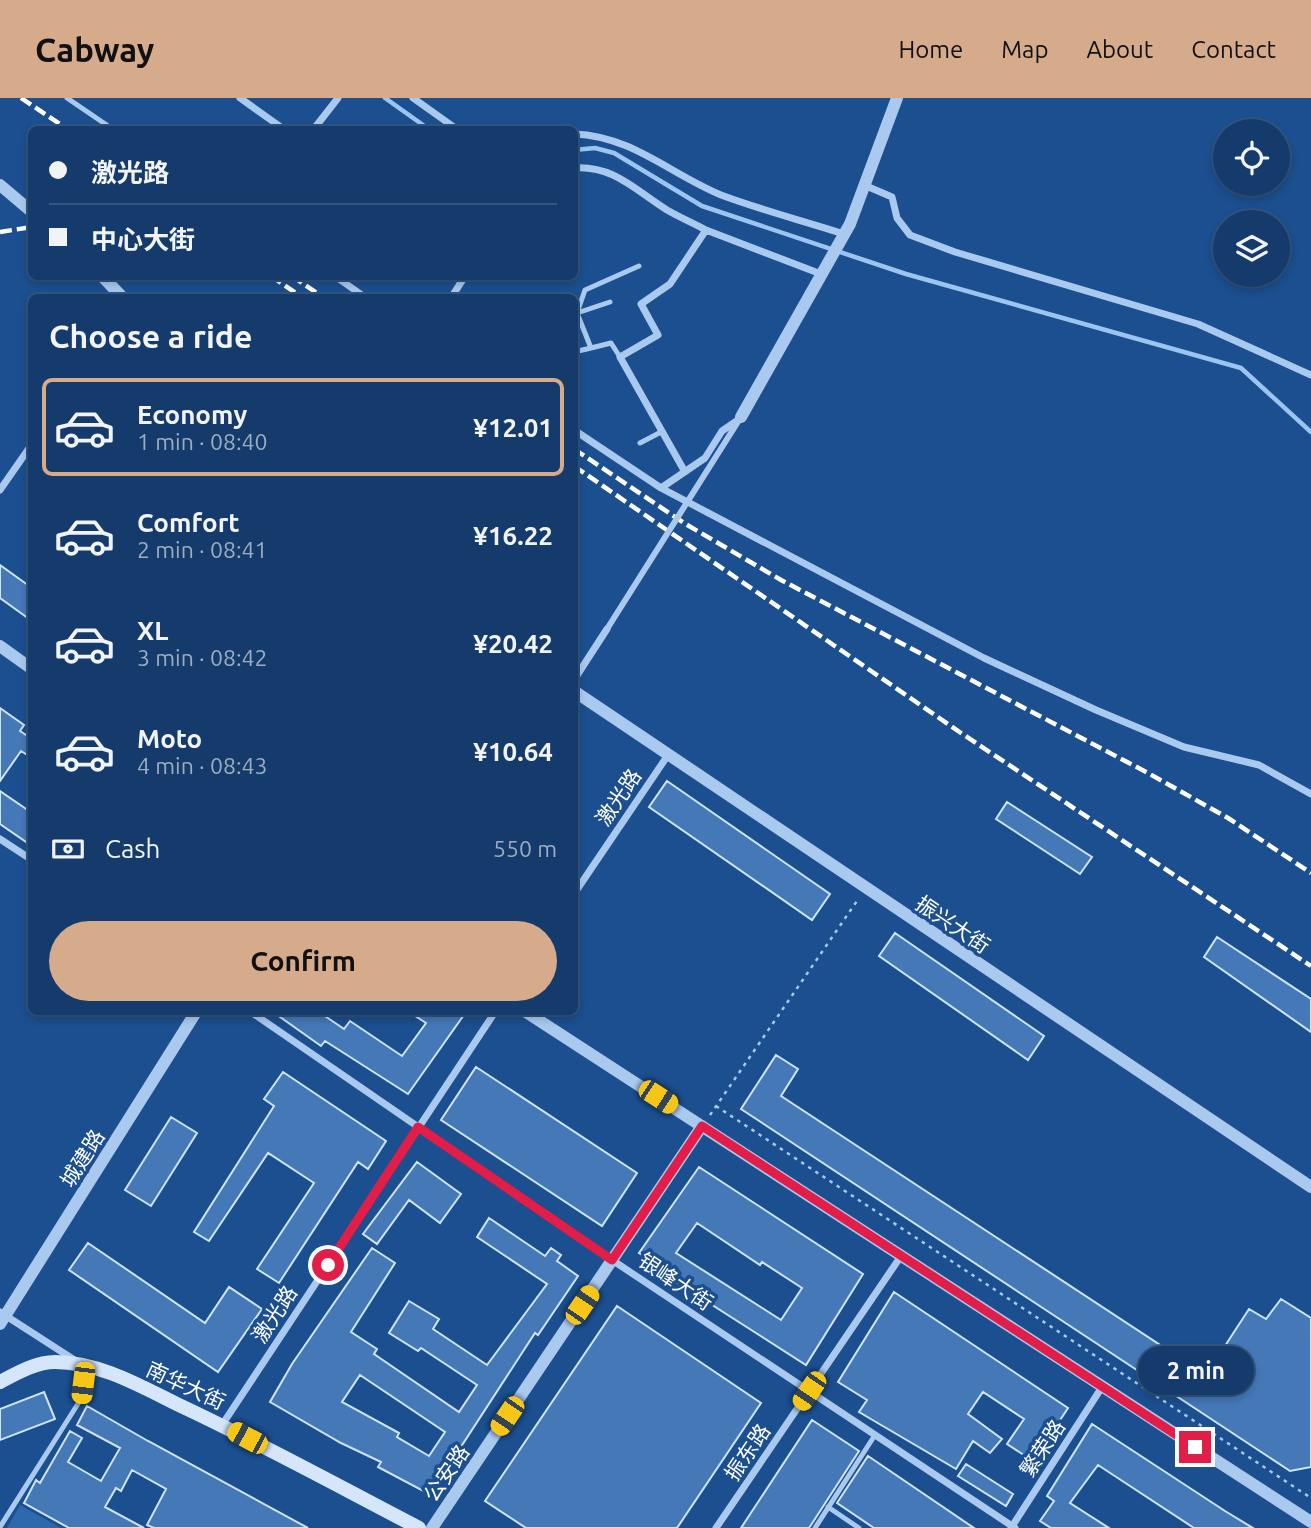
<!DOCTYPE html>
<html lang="en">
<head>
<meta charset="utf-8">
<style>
  body { margin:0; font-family:Ubuntu,"Noto Sans SC",sans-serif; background:#214673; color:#f1f3f6; height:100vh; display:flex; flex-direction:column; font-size:26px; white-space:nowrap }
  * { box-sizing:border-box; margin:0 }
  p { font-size:23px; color:#9dadc1 }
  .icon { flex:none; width:38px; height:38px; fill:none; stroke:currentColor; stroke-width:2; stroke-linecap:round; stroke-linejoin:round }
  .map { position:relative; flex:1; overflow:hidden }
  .panel { position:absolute; left:28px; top:196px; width:550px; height:721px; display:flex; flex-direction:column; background:#143b6b; border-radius:10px; box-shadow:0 4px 10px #0003,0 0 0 2px #33557e }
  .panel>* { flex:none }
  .hud { position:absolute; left:28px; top:28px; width:550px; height:154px; border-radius:10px; box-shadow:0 4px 10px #0003,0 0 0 2px #33557e; display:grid; align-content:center; height:154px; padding:0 21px; background:#143b6b }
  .tools { position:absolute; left:1213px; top:21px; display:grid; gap:14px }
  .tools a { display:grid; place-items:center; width:77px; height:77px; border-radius:50%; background:#143b6b; box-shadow:0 4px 10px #0003,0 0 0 2px #33557e; font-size:35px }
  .end { position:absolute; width:32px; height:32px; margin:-16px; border:9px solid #e11d48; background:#fff; box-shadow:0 0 0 4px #fff }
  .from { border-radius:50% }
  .bubble { position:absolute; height:49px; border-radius:24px; background:#143b6b; box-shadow:0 4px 10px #0003,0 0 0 2px #33557e; font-size:23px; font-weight:600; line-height:49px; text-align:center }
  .car { position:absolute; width:21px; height:42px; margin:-21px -10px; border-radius:9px; box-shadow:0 0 5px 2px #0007; background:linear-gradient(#f5c518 24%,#345 0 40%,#f5c518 0 76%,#345 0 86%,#f5c518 0) }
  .hud b { display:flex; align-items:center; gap:24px; height:66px; font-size:26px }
  .hud b+b { border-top:2px solid #33557e }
  .hud i { width:18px; height:18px; background:#f1f3f6 }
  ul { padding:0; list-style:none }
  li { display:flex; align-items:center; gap:21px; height:98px; margin:0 14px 10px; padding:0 7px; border:4px solid transparent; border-radius:10px }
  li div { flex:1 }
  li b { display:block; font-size:26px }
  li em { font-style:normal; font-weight:600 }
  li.current { border-color:#d6ab8b }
  li>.icon { width:63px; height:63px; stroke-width:1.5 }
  h2 { padding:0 21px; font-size:32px; line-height:84px }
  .pay { display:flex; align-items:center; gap:18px; height:77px; padding:0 21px; font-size:26px }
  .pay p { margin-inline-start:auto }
  .action { display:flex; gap:14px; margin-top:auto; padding:14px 21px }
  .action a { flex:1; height:80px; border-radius:42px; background:#d6ab8b; color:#111; font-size:28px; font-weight:600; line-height:80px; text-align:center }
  header { display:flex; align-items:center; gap:42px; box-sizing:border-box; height:98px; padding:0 35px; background:#d6ab8b; color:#111 }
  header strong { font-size:33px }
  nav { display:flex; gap:38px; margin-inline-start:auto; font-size:24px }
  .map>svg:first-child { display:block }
  .green { fill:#2e69ad }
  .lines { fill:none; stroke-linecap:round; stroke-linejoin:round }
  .stream { stroke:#9cc4f0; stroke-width:4.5 }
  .building { fill:#4478b7; stroke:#cfe3fa; stroke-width:2; fill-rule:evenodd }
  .path { stroke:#a9c9ee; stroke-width:2.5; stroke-dasharray:3.5 5; stroke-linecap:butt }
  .service { stroke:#a9c9ee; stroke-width:5 }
  .minor { stroke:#a9c9ee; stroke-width:7 }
  .tertiary { stroke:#a9c9ee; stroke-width:12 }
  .secondary { stroke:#d6e6fa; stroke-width:14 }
  .rail { stroke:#fff; stroke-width:4.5; stroke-dasharray:12 5; stroke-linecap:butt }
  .pedestrian-bridge { stroke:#a9c9ee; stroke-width:6 }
  .route { stroke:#e11d48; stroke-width:9 }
  .labels { text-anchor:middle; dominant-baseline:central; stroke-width:7; stroke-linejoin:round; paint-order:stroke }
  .street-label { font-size:21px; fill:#fff; stroke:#1b4f8f }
</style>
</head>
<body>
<header>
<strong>Cabway</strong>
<nav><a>Home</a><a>Map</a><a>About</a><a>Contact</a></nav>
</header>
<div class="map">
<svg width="1311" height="1430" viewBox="0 0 1311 1430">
  <rect width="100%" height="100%" fill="#1b4f8f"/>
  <path class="green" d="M 20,1407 L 61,1430 L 7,1430 Z"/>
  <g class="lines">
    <path class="stream" d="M 385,0 L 430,32
      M 574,52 L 595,50 L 614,55 L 702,108 L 906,176 L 1241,270 L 1311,334"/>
  </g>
  <path class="building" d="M 0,467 L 32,490 L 32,523 L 0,500 Z
    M 0,610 L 24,627 L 20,633 L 32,641 L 32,660 L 21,653 L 0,683 Z
    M 667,683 L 830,796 L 812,822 L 649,709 Z
    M 0,693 L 32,715 L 32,748 L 0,726 Z
    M 1007,704 L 1092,759 L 1080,776 L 996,721 Z
    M 895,835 L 1044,938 L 1028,962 L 879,858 Z
    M 1217,839 L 1311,901 L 1311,934 L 1204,859 Z
    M 273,914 L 319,914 L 344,931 L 350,923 L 402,958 L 426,925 L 409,914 L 466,914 L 408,996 L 325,943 L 321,948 Z
    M 776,957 L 798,971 L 781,998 L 1206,1277 L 1249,1211 L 1266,1221 L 1281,1201 L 1311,1220 L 1311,1369 L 1290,1373 L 741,1011 Z
    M 476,969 L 637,1075 L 602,1128 L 441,1022 Z
    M 283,974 L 386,1043 L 368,1071 L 358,1064 L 279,1185 L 257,1171 L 314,1085 L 268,1055 L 209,1143 L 194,1134 L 274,1008 L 264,1001 Z
    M 171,1019 L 197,1035 L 151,1108 L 125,1092 Z
    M 417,1064 L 461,1096 L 440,1125 L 409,1102 L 377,1146 L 363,1136 Z
    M 699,1069 L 863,1176 L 806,1267 L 670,1180 L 672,1177 L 639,1155 ZM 697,1125 L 760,1167 L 762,1164 L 802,1190 L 781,1222 L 676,1155 Z
    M 489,1120 L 545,1158 L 551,1150 L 561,1157 L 557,1163 L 578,1178 L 538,1237 L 535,1235 L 453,1361 L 447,1357 L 427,1395 L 378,1369 L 381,1364 L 341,1345 L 270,1304 L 292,1266 L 372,1150 L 395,1165 L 351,1234 L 377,1251 L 374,1256 L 459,1314 L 477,1287 L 421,1250 L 418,1253 L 389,1235 L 409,1203 L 439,1221 L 433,1231 L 487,1267 L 547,1186 L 477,1139 ZM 360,1277 L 445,1334 L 429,1358 L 397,1339 L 399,1335 L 342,1304 Z
    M 88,1145 L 205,1225 L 229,1189 L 262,1211 L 218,1274 L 69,1172 Z
    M 894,1194 L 1068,1310 L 1033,1363 L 1007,1346 L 1024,1321 L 983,1294 L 968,1316 L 1002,1341 L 990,1355 L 973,1343 L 956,1371 L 859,1314 L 867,1302 L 838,1284 Z
    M 617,1208 L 761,1305 L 677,1430 L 526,1430 L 485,1403 Z
    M 44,1294 L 55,1321 L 0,1342 L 0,1311 Z
    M 87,1308 L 148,1343 L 308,1430 L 154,1430 L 147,1427 L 166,1391 L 132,1372 L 121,1393 L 116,1390 L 105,1409 L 144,1430 L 69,1430 L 24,1405 L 36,1382 L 40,1385 L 70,1333 L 82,1340 L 68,1364 L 101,1383 L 120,1350 L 77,1327 Z
    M 812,1322 L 859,1353 L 811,1427 L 809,1430 L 741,1430 Z
    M 1092,1326 L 1225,1413 L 1253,1430 L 1194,1430 L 1098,1367 L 1070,1405 L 1109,1430 L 1051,1430 L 1040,1423 L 1054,1403 L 1047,1398 Z
    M 868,1358 L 974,1430 L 874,1430 L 837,1405 Z
    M 966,1366 L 1013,1396 L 1006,1408 L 958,1378 Z"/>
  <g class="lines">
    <path class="path" d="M 716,1008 L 1311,1400
      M 710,1017 L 859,800"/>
    <path class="service" d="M 67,0 L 114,32
      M 574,210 L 577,215 L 610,204
      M 574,254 L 591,250
      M 620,259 L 611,245 L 591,250 L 577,215 L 585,192 L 639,168
      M 640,345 L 661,334
      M 828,1409 L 859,1430
      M 0,1429 L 81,1301 L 85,1268
      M 815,1430 L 875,1337"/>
    <path class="minor" d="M 240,0 L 285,32
      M 413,0 L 458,32
      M 313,32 L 338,0
      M 574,36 C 632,38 670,76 721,97 C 761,112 804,123 844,136
      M 574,70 C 613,67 635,92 667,112 C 679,119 693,125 706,132
      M 864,87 L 892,99 L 897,120 L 910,137 L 955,154 L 1198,226 L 1311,277
      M 335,178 L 366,200
      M 451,200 L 465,178
      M 574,332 L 661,390 L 705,360 L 722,333 L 741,320
      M 685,374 L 620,259 L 658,237 L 641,206 L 670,186 L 706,132 L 821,176
      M 661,390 L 984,560 L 1096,612 L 1184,649 L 1259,667 L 1311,696
      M 0,392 L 32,346
      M 574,582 L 607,531
      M 0,741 L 32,762
      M 574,796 L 668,657
      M 251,914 L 612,1162 L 1015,1430
      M 0,1214 L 76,1263
      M 222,1327 L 495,914
      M 716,1430 L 901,1158
      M 1011,1430 L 1102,1289"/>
    <path class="tertiary" d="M 0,87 L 32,114
      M 102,178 L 123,200
      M 741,319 L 850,126 L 897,0
      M 0,548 L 32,571
      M 574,593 L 1311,1089
      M 526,914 L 1311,1424
      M 0,1226 L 196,914
      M 432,1430 L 702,1028"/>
    <path class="secondary" d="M 0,1284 C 17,1275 36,1264 55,1264 C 100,1264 142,1289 181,1308 C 262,1346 340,1389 419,1430"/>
    <path class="rail" d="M 21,0 L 69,32
      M 0,134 L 32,129
      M 271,178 L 303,200
      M 292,178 L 324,200
      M 574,351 L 684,425 L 781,482 L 1148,675 L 1228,720 L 1311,775
      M 574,368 L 961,635 L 1311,868"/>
    <path class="pedestrian-bridge" d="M 607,531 L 741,319"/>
  </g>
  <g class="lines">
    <path class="route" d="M 328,1167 L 418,1029 L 612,1162 L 702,1028 L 1195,1349"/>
  </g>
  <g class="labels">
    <g class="street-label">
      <text transform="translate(618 699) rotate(-56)">激光路</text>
      <text transform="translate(953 826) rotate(34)">振兴大街</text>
      <text transform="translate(82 1060) rotate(-58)">城建路</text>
      <text transform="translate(676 1183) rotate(34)">银峰大街</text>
      <text transform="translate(274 1216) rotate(-57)">激光路</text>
      <text transform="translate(186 1287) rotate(25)">南华大街</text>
      <text transform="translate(1042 1350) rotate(-57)">繁荣路</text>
      <text transform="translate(747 1354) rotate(-56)">振东路</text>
      <text transform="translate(446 1375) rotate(-56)">公安路</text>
    </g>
  </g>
</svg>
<div class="tools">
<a><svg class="icon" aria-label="locate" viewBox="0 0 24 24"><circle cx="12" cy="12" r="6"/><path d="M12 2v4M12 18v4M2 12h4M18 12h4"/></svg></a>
<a><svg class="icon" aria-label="layers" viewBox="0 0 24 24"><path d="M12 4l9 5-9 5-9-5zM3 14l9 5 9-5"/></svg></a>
</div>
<i class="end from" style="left:328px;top:1167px"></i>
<i class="end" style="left:1195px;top:1349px"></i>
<div class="bubble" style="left:1138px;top:1248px;width:116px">2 min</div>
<i class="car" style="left:658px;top:999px;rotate:123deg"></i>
<i class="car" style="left:582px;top:1207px;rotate:34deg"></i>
<i class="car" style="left:83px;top:1285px;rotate:187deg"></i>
<i class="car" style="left:809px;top:1293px;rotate:214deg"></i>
<i class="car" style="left:507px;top:1318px;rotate:214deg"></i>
<i class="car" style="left:247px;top:1340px;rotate:298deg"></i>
<div class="hud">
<b><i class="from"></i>激光路</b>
<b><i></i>中心大街</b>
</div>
<section class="panel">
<h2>Choose a ride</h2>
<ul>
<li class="current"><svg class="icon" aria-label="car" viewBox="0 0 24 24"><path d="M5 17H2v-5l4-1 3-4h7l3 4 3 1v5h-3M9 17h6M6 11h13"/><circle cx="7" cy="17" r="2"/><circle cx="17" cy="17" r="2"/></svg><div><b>Economy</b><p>1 min · 08:40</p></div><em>¥12.01</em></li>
<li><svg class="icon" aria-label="car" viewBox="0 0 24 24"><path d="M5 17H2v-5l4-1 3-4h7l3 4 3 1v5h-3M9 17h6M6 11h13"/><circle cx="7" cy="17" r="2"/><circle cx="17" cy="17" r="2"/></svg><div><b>Comfort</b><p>2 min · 08:41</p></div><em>¥16.22</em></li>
<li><svg class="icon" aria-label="car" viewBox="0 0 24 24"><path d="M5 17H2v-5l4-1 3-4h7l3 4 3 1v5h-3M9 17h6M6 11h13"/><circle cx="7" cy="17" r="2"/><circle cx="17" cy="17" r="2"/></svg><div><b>XL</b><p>3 min · 08:42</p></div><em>¥20.42</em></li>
<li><svg class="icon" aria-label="car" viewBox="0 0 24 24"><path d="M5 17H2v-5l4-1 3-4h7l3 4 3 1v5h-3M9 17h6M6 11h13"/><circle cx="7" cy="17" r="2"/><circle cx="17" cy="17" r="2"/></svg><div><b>Moto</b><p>4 min · 08:43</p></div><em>¥10.64</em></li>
</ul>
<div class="pay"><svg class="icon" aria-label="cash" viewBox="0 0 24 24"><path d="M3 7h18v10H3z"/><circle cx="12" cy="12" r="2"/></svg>Cash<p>550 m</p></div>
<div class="action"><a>Confirm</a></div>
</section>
</div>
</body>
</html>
